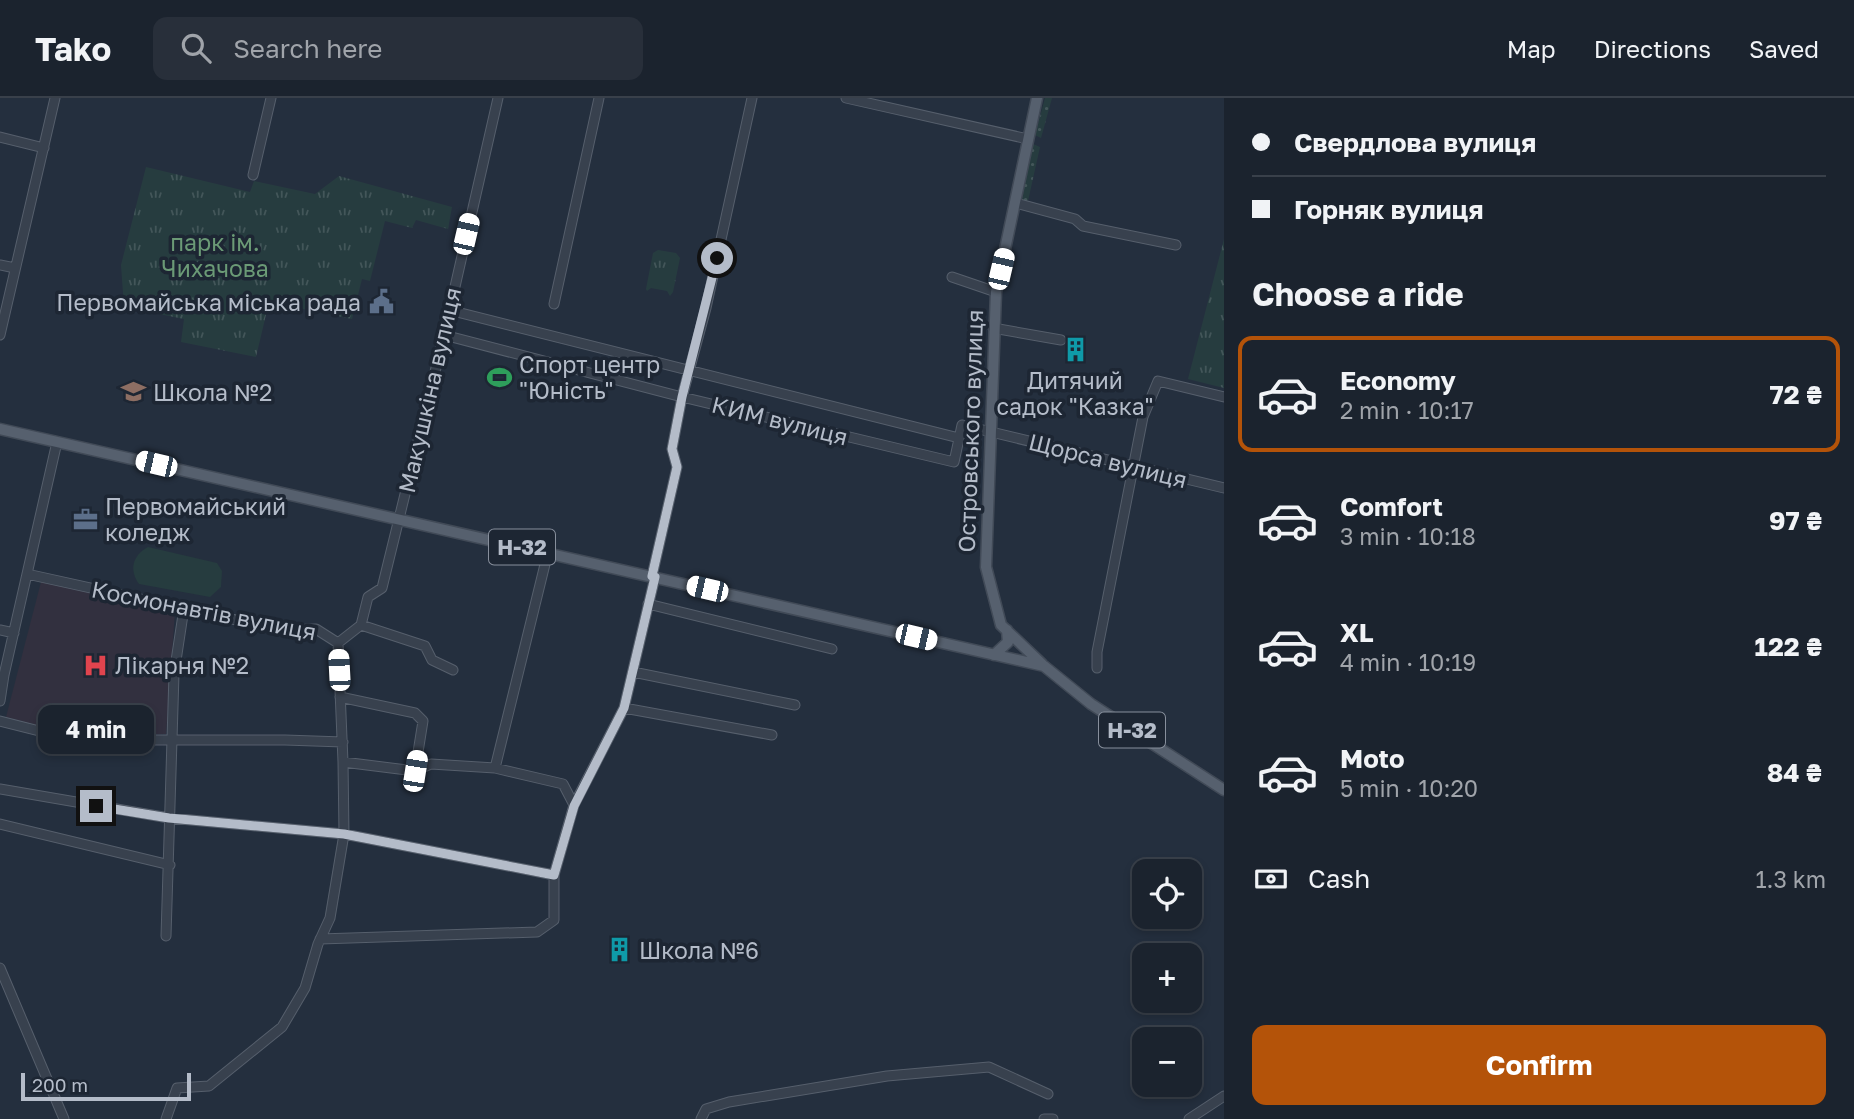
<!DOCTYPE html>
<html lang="en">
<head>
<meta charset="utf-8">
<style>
  body { margin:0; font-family:"Golos Text",sans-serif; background:#282f3a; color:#f1f3f6; height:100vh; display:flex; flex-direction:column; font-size:26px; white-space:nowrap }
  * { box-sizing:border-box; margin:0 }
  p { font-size:23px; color:#a0a4aa }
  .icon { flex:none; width:38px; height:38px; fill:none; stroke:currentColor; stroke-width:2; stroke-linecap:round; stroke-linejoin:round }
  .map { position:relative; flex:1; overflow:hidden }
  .sheet { display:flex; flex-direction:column; background:#1b232e; width:630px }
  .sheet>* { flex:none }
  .top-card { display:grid; align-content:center; height:154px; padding:0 28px; background:#1b232e }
  .controls { position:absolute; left:1132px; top:761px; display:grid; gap:14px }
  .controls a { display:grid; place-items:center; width:70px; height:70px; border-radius:14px; background:#1b232e; box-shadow:0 4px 10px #0003,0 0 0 2px #39404a; font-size:35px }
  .scale { position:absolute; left:21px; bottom:18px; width:170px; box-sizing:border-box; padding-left:7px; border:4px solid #b4bcc9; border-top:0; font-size:19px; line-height:24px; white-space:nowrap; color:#b4bcc9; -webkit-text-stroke:5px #1d2633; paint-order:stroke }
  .end { position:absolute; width:32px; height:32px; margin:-16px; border:9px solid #b4bcc9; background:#111; box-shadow:0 0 0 4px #111 }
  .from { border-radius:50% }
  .bubble { position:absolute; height:49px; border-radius:14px; background:#1b232e; box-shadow:0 4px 10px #0003,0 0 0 2px #39404a; font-size:23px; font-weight:700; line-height:49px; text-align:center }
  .car { position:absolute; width:21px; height:42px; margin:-21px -10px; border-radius:9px; box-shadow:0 0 5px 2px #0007; background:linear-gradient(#fff 24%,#345 0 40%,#fff 0 76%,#345 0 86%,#fff 0) }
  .top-card b { display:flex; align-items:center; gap:24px; height:66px; font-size:26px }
  .top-card b+b { border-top:2px solid #39404a }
  .top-card i { width:18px; height:18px; background:#f1f3f6 }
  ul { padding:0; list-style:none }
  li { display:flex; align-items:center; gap:21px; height:116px; margin:0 14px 10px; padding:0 14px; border:4px solid transparent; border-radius:14px }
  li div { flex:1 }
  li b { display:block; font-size:26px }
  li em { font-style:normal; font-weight:700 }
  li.current { border-color:#b45309 }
  li>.icon { width:63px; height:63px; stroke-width:1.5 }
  h2 { padding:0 28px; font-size:32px; line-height:84px }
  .pay { display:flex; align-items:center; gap:18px; height:77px; padding:0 28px; font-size:26px }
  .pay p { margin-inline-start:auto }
  .cta { display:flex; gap:14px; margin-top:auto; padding:14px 28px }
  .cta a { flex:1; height:80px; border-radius:14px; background:#b45309; color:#fff; font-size:28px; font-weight:700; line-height:80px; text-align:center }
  header { display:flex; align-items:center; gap:42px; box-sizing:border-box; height:98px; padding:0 35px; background:#1b232e; border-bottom:2px solid #39404a }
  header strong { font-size:33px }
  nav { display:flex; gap:38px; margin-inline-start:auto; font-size:24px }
  .search { width:490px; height:63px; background:#282f3a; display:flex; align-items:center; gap:18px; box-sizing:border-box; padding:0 24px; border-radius:14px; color:#a0a4aa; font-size:26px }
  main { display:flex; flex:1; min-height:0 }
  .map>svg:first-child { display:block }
  .medical { fill:#32303f }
  .grass { fill:url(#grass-dots) }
  .park { fill:url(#park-tufts) }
  .pitch { fill:#263c3f }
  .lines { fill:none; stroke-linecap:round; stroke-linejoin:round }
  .minor-casing { stroke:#565f6c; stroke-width:11 }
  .major-casing { stroke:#414a57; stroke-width:13 }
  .minor { stroke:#38414e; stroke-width:9 }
  .major { stroke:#56606e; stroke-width:10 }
  .route { stroke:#b4bcc9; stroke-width:9 }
  .labels { text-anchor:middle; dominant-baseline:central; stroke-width:7; stroke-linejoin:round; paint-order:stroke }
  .shield { fill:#1d2633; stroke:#878f9c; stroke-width:2 }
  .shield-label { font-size:21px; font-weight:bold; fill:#b4bcc9 }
  .park-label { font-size:23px; fill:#6b9a76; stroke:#1d2633 }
  .poi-label { font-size:23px; fill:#b4bcc9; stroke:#1d2633; text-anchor:start }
  .street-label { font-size:23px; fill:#b4bcc9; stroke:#1d2633 }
</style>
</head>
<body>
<header>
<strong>Tako</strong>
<div class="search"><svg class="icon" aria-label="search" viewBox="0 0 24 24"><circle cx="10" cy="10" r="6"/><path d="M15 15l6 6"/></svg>Search here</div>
<nav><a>Map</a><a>Directions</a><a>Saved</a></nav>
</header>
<main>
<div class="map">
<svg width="1224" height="1021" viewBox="0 0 1224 1021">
  <defs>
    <pattern id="grass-dots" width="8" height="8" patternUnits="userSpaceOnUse" patternTransform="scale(1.75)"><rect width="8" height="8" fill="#263c3f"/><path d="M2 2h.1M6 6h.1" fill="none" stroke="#435659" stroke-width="1.8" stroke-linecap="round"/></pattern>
    <pattern id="park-tufts" width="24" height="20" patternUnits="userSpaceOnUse" patternTransform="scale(1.75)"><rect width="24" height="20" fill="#263c3f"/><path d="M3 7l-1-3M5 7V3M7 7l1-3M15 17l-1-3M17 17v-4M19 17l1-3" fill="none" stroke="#435659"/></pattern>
  </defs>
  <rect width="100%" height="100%" fill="#242f3e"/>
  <path class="medical" d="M 41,484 L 175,514 L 166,636 L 75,637 L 6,619 Z"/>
  <path class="grass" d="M 1045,0 L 1052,0 L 1041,40 L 1035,37 Z
    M 1033,46 L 1040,49 L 1028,103 L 1025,105 L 1022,100 Z"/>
  <path class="park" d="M 146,69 L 250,94 L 254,83 L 315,96 L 339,78 L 452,109 L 448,131 L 416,122 L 412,130 L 385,123 L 370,183 L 362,181 L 352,221 L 269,204 L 256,259 L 181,244 L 184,221 L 124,209 L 121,167 Z
    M 1224,141 L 1224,290 L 1188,281 Z
    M 658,152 L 676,155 L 680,160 L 673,194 L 670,198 L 667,193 L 651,190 L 647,193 L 646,191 L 653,155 Z"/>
  <path class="pitch" d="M 148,449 L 217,465 L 222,473 L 221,489 L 210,499 L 139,486 C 129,472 132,458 148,449 Z"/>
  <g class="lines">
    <defs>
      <path id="minor" d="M 498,0 L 444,237 L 382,490 L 368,499 L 361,527 L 338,545 L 343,664 L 415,673 L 431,666 L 495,670 L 563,686 L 574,707
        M 846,0 L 1028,41
        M 0,39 L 44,50
        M 253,77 L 271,0
        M 1016,105 L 1075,121 L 1083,128 L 1176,147
        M 0,167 L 15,170
        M 952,179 L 996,194
        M 554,206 L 599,0
        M 449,212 L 959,340
        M 993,230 L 1061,242
        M 0,237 L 55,0
        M 444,237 L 682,299 L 954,364 L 962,327 L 1224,390
        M 27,476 L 281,532 L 316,531 L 338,545
        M 652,478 L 677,369 L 672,351 L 682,299 L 706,210 L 752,0
        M 648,506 L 832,551
        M 361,527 L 425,548 L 432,562 L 453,572
        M 0,532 L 14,535
        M 1097,570 L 1097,554 L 1143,319 L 1158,283 L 1224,299
        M 633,574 L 795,607
        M 340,599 L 415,615 L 423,623 L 415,673
        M 0,603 L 4,577 L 57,344
        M 624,610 L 772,637
        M 0,623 L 75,642 L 285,642 L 343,644
        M 495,670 L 548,454
        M 0,691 L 169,720 L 344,736 L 554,777
        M 0,726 L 170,767
        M 166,838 L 174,576 L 184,510
        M 320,841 L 537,834 L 554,822 L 554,777 L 574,707 L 624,610 L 655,479
        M 0,870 L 64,1021
        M 166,1021 L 177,990 L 209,988 L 282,929 L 305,890 L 318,846 L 330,820 L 344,736 L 343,664
        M 701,1021 L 706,1011 L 729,1004 L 887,978 L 989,969 L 1048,996
        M 1044,1021 L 1053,1021
        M 1189,1021 L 1224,998"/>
      <path id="major" d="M 1037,0 L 996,194 L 986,469 L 1001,527 L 1042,566
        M 0,331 L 1044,568 L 1091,606 L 1224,692
        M 994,557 L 1008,544 L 1007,532"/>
    </defs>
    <use href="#minor" class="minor-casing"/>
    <use href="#major" class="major-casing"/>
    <use href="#minor" class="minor"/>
    <use href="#major" class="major"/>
  </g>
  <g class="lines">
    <path class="route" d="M 96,708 L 169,720 L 344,736 L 554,777 L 574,708 L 624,610 L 655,479 L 652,478 L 677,369 L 672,351 L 682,299 L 717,160"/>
  </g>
  <defs>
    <symbol id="civic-bare" viewBox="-9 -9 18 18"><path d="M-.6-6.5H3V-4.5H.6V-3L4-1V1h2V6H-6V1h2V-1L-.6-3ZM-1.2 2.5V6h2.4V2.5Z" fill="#5c6f8a" stroke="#1d2633" stroke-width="2.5" paint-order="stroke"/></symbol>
    <symbol id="building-bare" viewBox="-9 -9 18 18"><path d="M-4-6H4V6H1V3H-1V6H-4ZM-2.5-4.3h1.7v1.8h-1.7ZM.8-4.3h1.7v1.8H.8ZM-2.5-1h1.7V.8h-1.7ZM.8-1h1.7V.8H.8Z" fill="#0f9aa8" stroke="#1d2633" stroke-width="2.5" paint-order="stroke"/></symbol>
    <symbol id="stadium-bare" viewBox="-9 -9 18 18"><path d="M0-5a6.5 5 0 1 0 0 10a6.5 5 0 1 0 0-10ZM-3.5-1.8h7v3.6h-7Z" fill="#2e9e5b" stroke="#1d2633" stroke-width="2.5" paint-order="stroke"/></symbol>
    <symbol id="school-bare" viewBox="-9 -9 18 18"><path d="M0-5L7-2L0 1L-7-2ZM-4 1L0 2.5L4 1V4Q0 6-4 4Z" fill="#8d6e63" stroke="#1d2633" stroke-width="2.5" paint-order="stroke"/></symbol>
    <symbol id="office-bare" viewBox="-9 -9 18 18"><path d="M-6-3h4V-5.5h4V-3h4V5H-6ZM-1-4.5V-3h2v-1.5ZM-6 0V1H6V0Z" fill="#5c6f8a" stroke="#1d2633" stroke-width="2.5" paint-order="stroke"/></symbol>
    <symbol id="hospital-bare" viewBox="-9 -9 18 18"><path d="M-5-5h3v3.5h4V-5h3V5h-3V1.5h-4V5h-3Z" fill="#e0444e" stroke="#1d2633" stroke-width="2.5" paint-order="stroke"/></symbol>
  </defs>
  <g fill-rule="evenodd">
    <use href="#civic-bare" x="364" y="186" width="35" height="35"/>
    <use href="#building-bare" x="1058" y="234" width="35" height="35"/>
    <use href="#stadium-bare" x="482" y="262" width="35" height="35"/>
    <use href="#school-bare" x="116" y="276" width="35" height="35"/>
    <use href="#office-bare" x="68" y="404" width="35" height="35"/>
    <use href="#hospital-bare" x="78" y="550" width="35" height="35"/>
    <use href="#building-bare" x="602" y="834" width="35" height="35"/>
  </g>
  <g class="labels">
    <g class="shield">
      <rect x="489" y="431.5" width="66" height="35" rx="5"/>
      <rect x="1099" y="614.5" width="66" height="35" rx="5"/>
    </g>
    <g class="shield-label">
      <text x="522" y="449">Н-32</text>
      <text x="1132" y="632">Н-32</text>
    </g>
    <g class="park-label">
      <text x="215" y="144">парк ім.<tspan x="215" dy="26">Чихачова</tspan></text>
    </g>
    <g class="poi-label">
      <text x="361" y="204" text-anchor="end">Первомайська міська рада</text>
      <text x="519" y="266">Спорт центр<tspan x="519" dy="26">"Юність"</tspan></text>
      <text x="1075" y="282" text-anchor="middle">Дитячий<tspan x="1075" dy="26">садок "Казка"</tspan></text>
      <text x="153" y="294">Школа №2</text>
      <text x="105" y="408">Первомайський<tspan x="105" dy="26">коледж</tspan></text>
      <text x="115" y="567">Лікарня №2</text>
      <text x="639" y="852">Школа №6</text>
    </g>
    <g class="street-label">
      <text transform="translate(429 292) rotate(-77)">Макушкіна вулиця</text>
      <text transform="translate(780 322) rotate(14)">КИМ вулиця</text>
      <text transform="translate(970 333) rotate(-88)">Островського вулиця</text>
      <text transform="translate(1108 362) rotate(14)">Щорса вулиця</text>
      <text transform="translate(204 512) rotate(11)">Космонавтів вулиця</text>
    </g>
  </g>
</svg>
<div class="controls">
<a><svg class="icon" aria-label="locate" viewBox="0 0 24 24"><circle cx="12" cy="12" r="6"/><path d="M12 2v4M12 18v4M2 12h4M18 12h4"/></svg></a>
<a>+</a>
<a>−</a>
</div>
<div class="scale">200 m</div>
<i class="end from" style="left:717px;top:160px"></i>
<i class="end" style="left:96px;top:708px"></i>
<div class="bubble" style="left:38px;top:607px;width:116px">4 min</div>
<i class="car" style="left:466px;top:136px;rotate:13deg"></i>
<i class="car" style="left:1001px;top:171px;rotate:13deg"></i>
<i class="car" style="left:156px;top:366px;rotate:283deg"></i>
<i class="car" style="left:707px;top:491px;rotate:283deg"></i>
<i class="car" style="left:916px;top:539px;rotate:103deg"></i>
<i class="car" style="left:339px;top:572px;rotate:357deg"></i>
<i class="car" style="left:415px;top:673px;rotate:9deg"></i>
</div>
<section class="sheet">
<div class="top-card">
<b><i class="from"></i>Свердлова вулиця</b>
<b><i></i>Горняк вулиця</b>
</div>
<h2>Choose a ride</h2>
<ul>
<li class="current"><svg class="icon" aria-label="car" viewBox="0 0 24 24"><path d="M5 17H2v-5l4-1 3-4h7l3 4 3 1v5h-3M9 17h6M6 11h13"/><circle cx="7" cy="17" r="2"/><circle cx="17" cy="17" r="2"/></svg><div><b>Economy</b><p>2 min · 10:17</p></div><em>72 ₴</em></li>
<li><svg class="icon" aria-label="car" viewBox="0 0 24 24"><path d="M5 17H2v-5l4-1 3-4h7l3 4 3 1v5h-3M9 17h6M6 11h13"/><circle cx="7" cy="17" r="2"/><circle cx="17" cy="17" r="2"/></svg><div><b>Comfort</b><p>3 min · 10:18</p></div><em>97 ₴</em></li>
<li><svg class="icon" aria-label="car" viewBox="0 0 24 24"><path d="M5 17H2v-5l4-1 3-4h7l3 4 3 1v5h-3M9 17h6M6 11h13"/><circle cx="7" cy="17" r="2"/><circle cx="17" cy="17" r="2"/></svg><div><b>XL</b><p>4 min · 10:19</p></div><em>122 ₴</em></li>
<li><svg class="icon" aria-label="car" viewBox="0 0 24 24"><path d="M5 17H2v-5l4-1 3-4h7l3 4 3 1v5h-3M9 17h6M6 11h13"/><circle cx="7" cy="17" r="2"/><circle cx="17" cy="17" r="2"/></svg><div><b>Moto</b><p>5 min · 10:20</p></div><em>84 ₴</em></li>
</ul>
<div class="pay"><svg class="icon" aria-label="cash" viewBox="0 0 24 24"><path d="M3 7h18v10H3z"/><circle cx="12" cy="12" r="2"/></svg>Cash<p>1.3 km</p></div>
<div class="cta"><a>Confirm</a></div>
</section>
</main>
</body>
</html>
